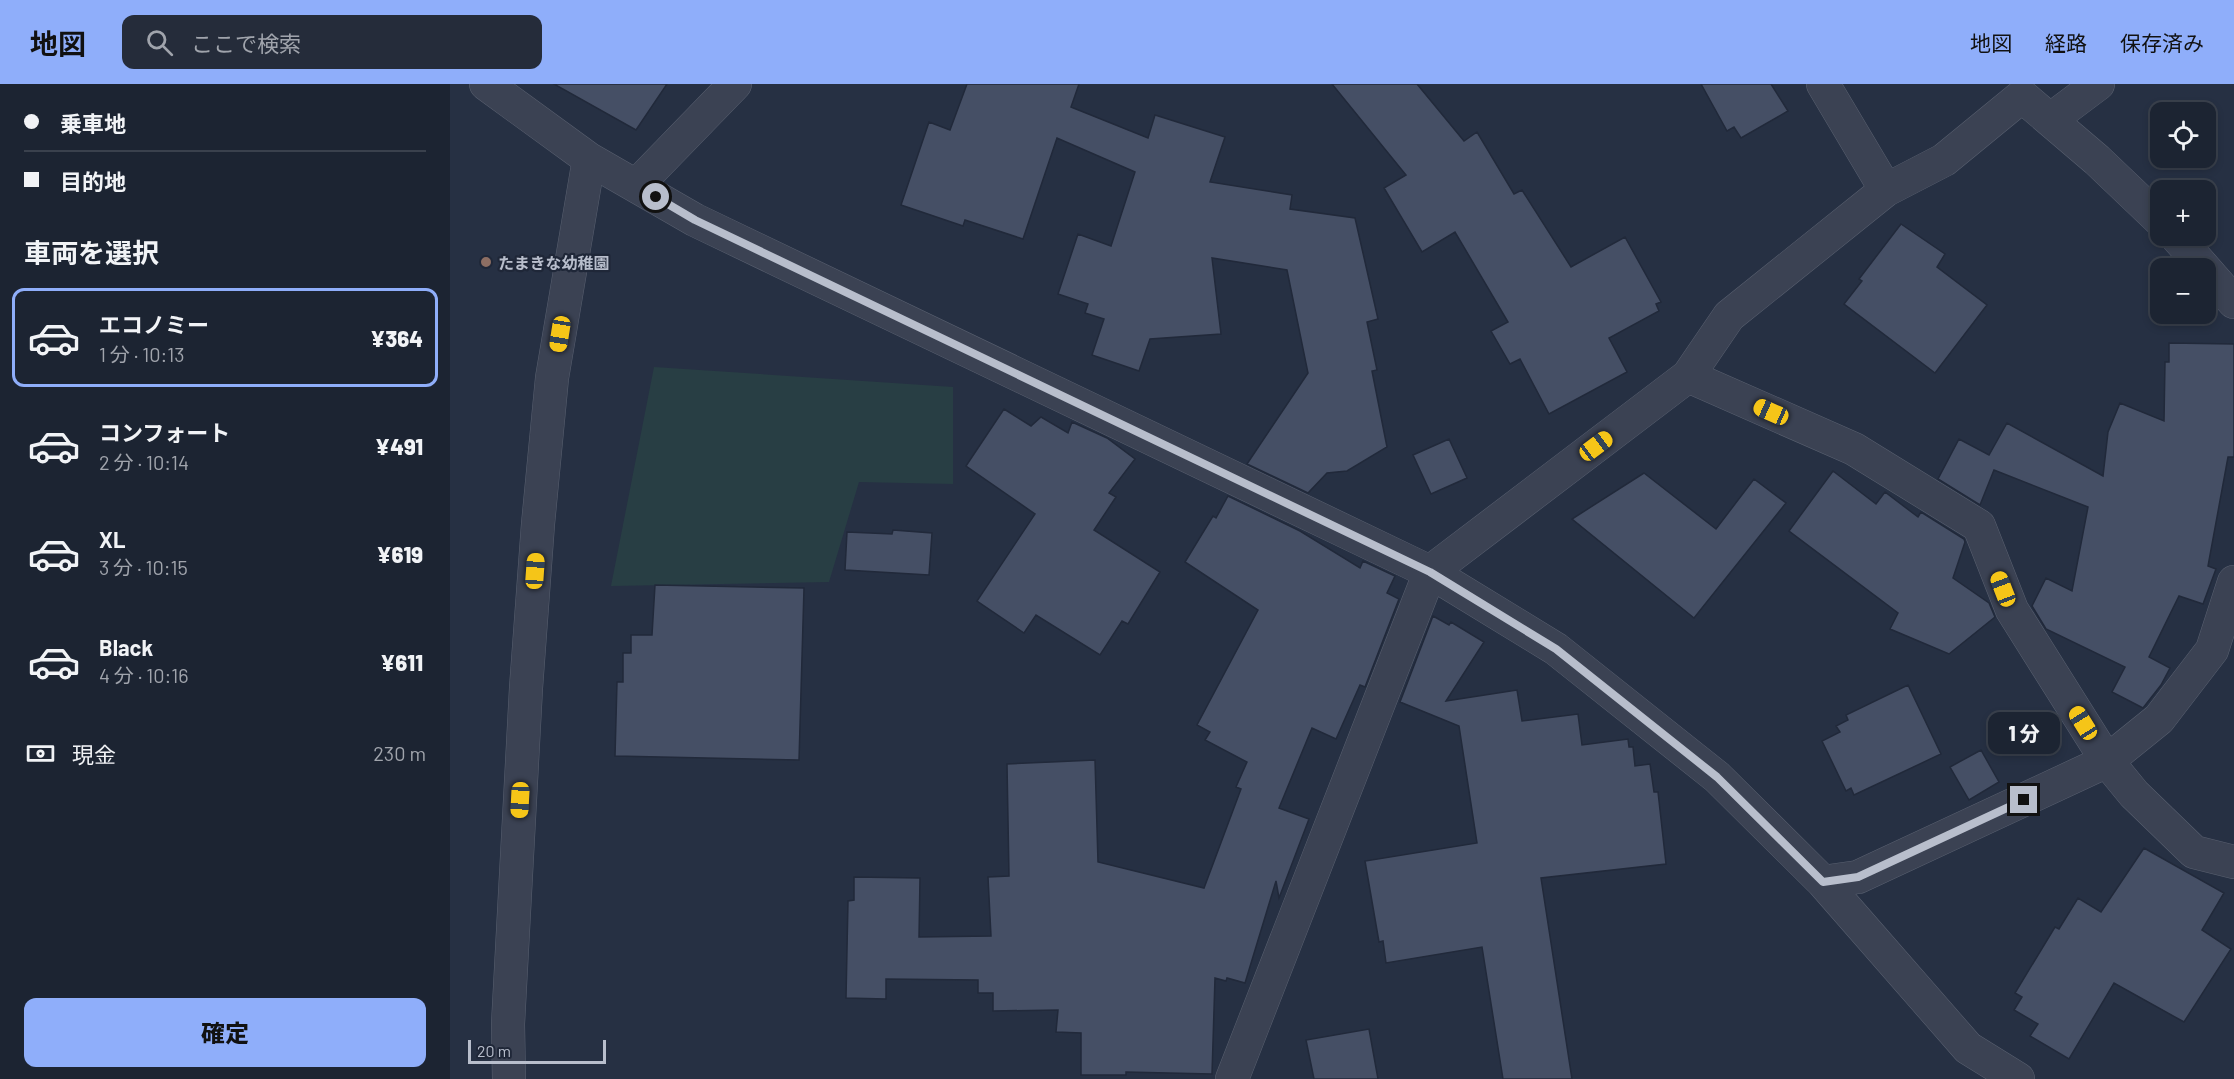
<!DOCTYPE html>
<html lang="ja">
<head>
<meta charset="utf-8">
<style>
  body { margin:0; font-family:Barlow,"Noto Sans JP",sans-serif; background:#252c3a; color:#f1f3f6; height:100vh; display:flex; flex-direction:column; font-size:22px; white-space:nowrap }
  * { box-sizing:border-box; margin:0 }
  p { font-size:20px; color:#a0a4ac }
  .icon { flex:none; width:33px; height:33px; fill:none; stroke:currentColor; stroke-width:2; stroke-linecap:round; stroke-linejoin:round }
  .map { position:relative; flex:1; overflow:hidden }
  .sheet { display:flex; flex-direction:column; background:#1c2432; width:450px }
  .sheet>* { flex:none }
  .hud { display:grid; align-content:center; height:132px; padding:0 24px; background:#1c2432 }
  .buttons { position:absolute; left:1700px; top:18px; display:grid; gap:12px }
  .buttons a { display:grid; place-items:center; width:66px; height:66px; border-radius:12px; background:#1c2432; box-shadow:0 3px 9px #0003,0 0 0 2px #3a414d; font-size:30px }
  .scale { position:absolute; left:18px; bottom:15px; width:138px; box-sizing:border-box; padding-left:6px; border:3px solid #b8becc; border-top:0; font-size:16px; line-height:21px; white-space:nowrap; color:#b8becc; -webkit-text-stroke:4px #1f2738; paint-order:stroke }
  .end { position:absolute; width:27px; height:27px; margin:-14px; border:8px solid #b8becc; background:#111; box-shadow:0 0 0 3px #111 }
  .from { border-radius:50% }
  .bubble { position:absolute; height:42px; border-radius:12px; background:#1c2432; box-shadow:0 3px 9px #0003,0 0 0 2px #3a414d; font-size:20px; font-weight:800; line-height:42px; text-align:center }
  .car { position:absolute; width:18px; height:36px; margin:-18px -9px; border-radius:8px; box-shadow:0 0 4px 2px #0007; background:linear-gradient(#f5c518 24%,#345 0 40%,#f5c518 0 76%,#345 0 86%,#f5c518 0) }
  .hud b { display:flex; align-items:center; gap:21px; height:57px; font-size:22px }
  .hud b+b { border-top:2px solid #3a414d }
  .hud i { width:15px; height:15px; background:#f1f3f6 }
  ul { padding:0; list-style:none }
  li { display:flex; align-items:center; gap:18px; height:99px; margin:0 12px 9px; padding:0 12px; border:3px solid transparent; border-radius:12px }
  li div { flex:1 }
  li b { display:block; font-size:22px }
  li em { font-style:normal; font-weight:800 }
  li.selected { border-color:#8faefa }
  li>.icon { width:54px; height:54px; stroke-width:1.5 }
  h2 { padding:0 24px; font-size:27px; line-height:72px }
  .pay { display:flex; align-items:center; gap:15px; height:66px; padding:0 24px; font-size:22px }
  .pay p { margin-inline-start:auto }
  .cta { display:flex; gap:12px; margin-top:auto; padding:12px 24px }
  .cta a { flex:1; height:69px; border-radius:12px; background:#8faefa; color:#111; font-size:24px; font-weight:800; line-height:69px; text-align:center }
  header { display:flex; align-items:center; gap:36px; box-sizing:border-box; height:84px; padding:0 30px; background:#8faefa; color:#111 }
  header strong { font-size:28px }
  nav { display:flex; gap:33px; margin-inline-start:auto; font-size:21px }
  .search { width:420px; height:54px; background:#252c3a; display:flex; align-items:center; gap:15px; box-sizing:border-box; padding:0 21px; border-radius:12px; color:#a0a4ac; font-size:22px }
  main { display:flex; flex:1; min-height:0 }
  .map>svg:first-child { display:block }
  .green { fill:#283e44 }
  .building { fill:#454f65; stroke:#21293a; stroke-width:1.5 }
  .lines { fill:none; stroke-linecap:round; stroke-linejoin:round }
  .minor-casing { stroke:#596070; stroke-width:34 }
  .minor { stroke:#3b4253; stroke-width:33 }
  .route { stroke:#b8becc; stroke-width:8 }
  .education-dot { fill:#8d6e63; stroke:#1f2738; stroke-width:2 }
  .labels { text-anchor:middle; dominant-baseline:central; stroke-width:4.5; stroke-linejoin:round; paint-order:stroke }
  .poi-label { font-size:16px; font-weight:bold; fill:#b8becc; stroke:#1f2738; text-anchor:start }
</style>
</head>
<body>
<header>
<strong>地図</strong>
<div class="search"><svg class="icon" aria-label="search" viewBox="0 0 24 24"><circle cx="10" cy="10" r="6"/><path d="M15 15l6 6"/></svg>ここで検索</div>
<nav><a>地図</a><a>経路</a><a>保存済み</a></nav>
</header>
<main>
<section class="sheet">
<div class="hud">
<b><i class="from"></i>乗車地</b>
<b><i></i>目的地</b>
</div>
<h2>車両を選択</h2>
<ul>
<li class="selected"><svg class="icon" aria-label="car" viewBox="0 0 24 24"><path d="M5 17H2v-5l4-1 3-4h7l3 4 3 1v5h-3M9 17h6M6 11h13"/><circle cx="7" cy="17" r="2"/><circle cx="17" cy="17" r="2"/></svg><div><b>エコノミー</b><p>1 分 · 10:13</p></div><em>¥364</em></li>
<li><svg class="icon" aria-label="car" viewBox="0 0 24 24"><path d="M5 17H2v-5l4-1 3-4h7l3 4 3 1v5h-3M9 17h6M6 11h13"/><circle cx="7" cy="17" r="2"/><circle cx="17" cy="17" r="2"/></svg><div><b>コンフォート</b><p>2 分 · 10:14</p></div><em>¥491</em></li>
<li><svg class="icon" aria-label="car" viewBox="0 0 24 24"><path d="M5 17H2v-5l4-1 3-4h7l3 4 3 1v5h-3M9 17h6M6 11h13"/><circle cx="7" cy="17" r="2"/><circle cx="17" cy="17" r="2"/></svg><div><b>XL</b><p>3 分 · 10:15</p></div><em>¥619</em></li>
<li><svg class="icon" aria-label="car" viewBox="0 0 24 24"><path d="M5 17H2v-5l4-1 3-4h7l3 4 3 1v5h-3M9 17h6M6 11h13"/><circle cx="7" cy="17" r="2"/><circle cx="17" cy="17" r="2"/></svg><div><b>Black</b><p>4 分 · 10:16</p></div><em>¥611</em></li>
</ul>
<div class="pay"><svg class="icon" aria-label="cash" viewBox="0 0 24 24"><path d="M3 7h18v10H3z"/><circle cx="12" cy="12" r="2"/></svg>現金<p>230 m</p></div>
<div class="cta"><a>確定</a></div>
</section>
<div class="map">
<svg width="1784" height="995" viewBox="0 0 1784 995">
  <rect width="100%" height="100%" fill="#263043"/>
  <path class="green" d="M 204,283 L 503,303 L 503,400 L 409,398 L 379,498 L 161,502 Z"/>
  <path class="building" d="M 104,0 L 217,0 L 186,46 Z
    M 517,0 L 629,0 L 621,23 L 698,54 L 705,31 L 775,53 L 760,98 L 842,111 L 840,125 L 905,134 L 928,235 L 917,238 L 927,286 L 922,287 L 937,363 L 897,387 L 877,389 L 858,409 L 797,380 L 858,289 L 837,186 L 762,174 L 771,250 L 700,255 L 689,287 L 642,271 L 654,235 L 635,229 L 638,220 L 608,210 L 628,150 L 661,162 L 685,88 L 607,54 L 573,155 L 515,136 L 513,142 L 451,121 L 479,38 L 500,46 Z
    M 882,0 L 967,0 L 1014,57 L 1027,48 L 1064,110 L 1072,106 L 1121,183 L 1175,153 L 1211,218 L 1206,220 L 1209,227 L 1159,254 L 1177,288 L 1099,330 L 1070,275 L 1060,280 L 1041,247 L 1058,238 L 1005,148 L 972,168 L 934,104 L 956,91 Z
    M 1251,0 L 1321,0 L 1338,27 L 1291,54 L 1284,43 L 1277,47 Z
    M 1451,140 L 1495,170 L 1487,183 L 1537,221 L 1485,289 L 1394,220 L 1412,197 L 1409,195 Z
    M 1719,259 L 1784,260 L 1784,373 L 1778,373 L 1758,482 L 1766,485 L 1753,520 L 1729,512 L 1699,573 L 1720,584 L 1711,601 L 1693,624 L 1662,608 L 1675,583 L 1596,545 L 1582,522 L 1596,494 L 1622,507 L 1638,423 L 1544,386 L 1530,421 L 1488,395 L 1509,355 L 1539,371 L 1557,339 L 1653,392 L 1658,348 L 1670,319 L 1714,337 L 1715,278 L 1719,278 Z
    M 554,325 L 581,342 L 591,333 L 618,349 L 622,338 L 657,354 L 685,375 L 659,409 L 666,413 L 644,446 L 710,488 L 678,540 L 672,537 L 650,571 L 586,531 L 574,549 L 527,517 L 585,430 L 516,382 Z
    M 999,355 L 1017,394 L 981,410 L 963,371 Z
    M 1383,387 L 1426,420 L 1435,408 L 1468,433 L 1471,428 L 1514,455 L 1515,458 L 1503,494 L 1539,519 L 1545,533 L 1499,570 L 1440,545 L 1448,529 L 1339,447 Z
    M 1194,389 L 1266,445 L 1304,395 L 1336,419 L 1244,534 L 1122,435 Z
    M 778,412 L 850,447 L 910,484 L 913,477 L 945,492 L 937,509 L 949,515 L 915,603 L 910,601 L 886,655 L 862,644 L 829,724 L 859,735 L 829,814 L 826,797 L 795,899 L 777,894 L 776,897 L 765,894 L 762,990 L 676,988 L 676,991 L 631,991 L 631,949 L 606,948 L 608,926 L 543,927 L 543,909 L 528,909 L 528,896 L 436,895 L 436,915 L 396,914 L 398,817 L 404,816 L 404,793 L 470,794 L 469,853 L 541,852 L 538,793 L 559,792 L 557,680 L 645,676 L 648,778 L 754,804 L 791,705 L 786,703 L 797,678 L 755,656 L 760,648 L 747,641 L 808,526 L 735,478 L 763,432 L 766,434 Z
    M 443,446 L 482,449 L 479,491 L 395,486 L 397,448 L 442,450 Z
    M 205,501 L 354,504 L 349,676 L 165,672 L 167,598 L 173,598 L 173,569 L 181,569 L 181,551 L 202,551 Z
    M 983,532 L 999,541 L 1001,538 L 1034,558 L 996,617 L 1067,606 L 1072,637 L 1128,630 L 1132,661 L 1178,655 L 1179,663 L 1183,663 L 1185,682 L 1200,680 L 1204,708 L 1208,708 L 1216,780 L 1091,794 L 1122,995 L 1053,995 L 1032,863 L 936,879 L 933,857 L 929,858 L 915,777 L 1027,759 L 1009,642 L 950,618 Z
    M 1458,601 L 1491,670 L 1404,711 L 1401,704 L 1396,707 L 1372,657 L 1390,648 L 1386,642 L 1398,636 L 1396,631 Z
    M 1531,666 L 1549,698 L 1519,716 L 1500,683 Z
    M 1694,764 L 1774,809 L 1752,846 L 1781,865 L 1734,938 L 1664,899 L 1619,975 L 1580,952 L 1588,940 L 1564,926 L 1572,913 L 1565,909 L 1605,843 L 1609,845 L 1628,814 L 1651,828 Z
    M 919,945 L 928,995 L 864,995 L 856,956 Z"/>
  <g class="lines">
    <defs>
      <path id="minor" d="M 36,0 L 139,75 L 245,136 L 980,488 L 1106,565 L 1267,693 L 1373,798 L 1518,964 L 1568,995
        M 1373,0 L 1436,106
        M 1600,36 L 1648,0
        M 186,102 L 285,0
        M 1726,152 L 1784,218
        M 1238,292 L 1404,365 L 1529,442 L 1562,526 L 1657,677 L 1684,710 L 1744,768 L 1784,778
        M 1373,798 L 1408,793 L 1657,677 L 1709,635 L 1762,566 L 1784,498
        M 59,995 L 58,940 L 76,604 L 88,440 L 102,294 L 139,75
        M 782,995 L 980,488 L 1238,292 L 1279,232 L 1436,106 L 1494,76 L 1572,12 L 1647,76 L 1710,136"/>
    </defs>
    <use href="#minor" class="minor-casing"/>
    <use href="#minor" class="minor"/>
  </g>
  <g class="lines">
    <path class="route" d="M 206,113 L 245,136 L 980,488 L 1106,565 L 1267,693 L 1373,798 L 1408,793 L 1574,716"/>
  </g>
  <circle class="education-dot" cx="36" cy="178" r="6"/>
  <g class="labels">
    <g class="poi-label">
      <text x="48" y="178">たまきな幼稚園</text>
    </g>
  </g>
</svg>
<div class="buttons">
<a><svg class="icon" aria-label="locate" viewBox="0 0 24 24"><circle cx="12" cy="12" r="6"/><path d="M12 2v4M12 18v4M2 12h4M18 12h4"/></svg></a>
<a>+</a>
<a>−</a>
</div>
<div class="scale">20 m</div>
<i class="end from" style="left:206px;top:113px"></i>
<i class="end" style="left:1574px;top:716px"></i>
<div class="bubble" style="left:1538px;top:628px;width:72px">1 分</div>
<i class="car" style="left:110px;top:250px;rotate:189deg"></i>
<i class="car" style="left:1321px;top:328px;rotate:294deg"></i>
<i class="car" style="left:1146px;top:362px;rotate:53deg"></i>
<i class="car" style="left:85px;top:487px;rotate:4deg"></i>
<i class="car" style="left:1553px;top:505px;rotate:339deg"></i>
<i class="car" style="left:1633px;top:639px;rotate:328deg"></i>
<i class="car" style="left:70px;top:716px;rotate:183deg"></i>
</div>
</main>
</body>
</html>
